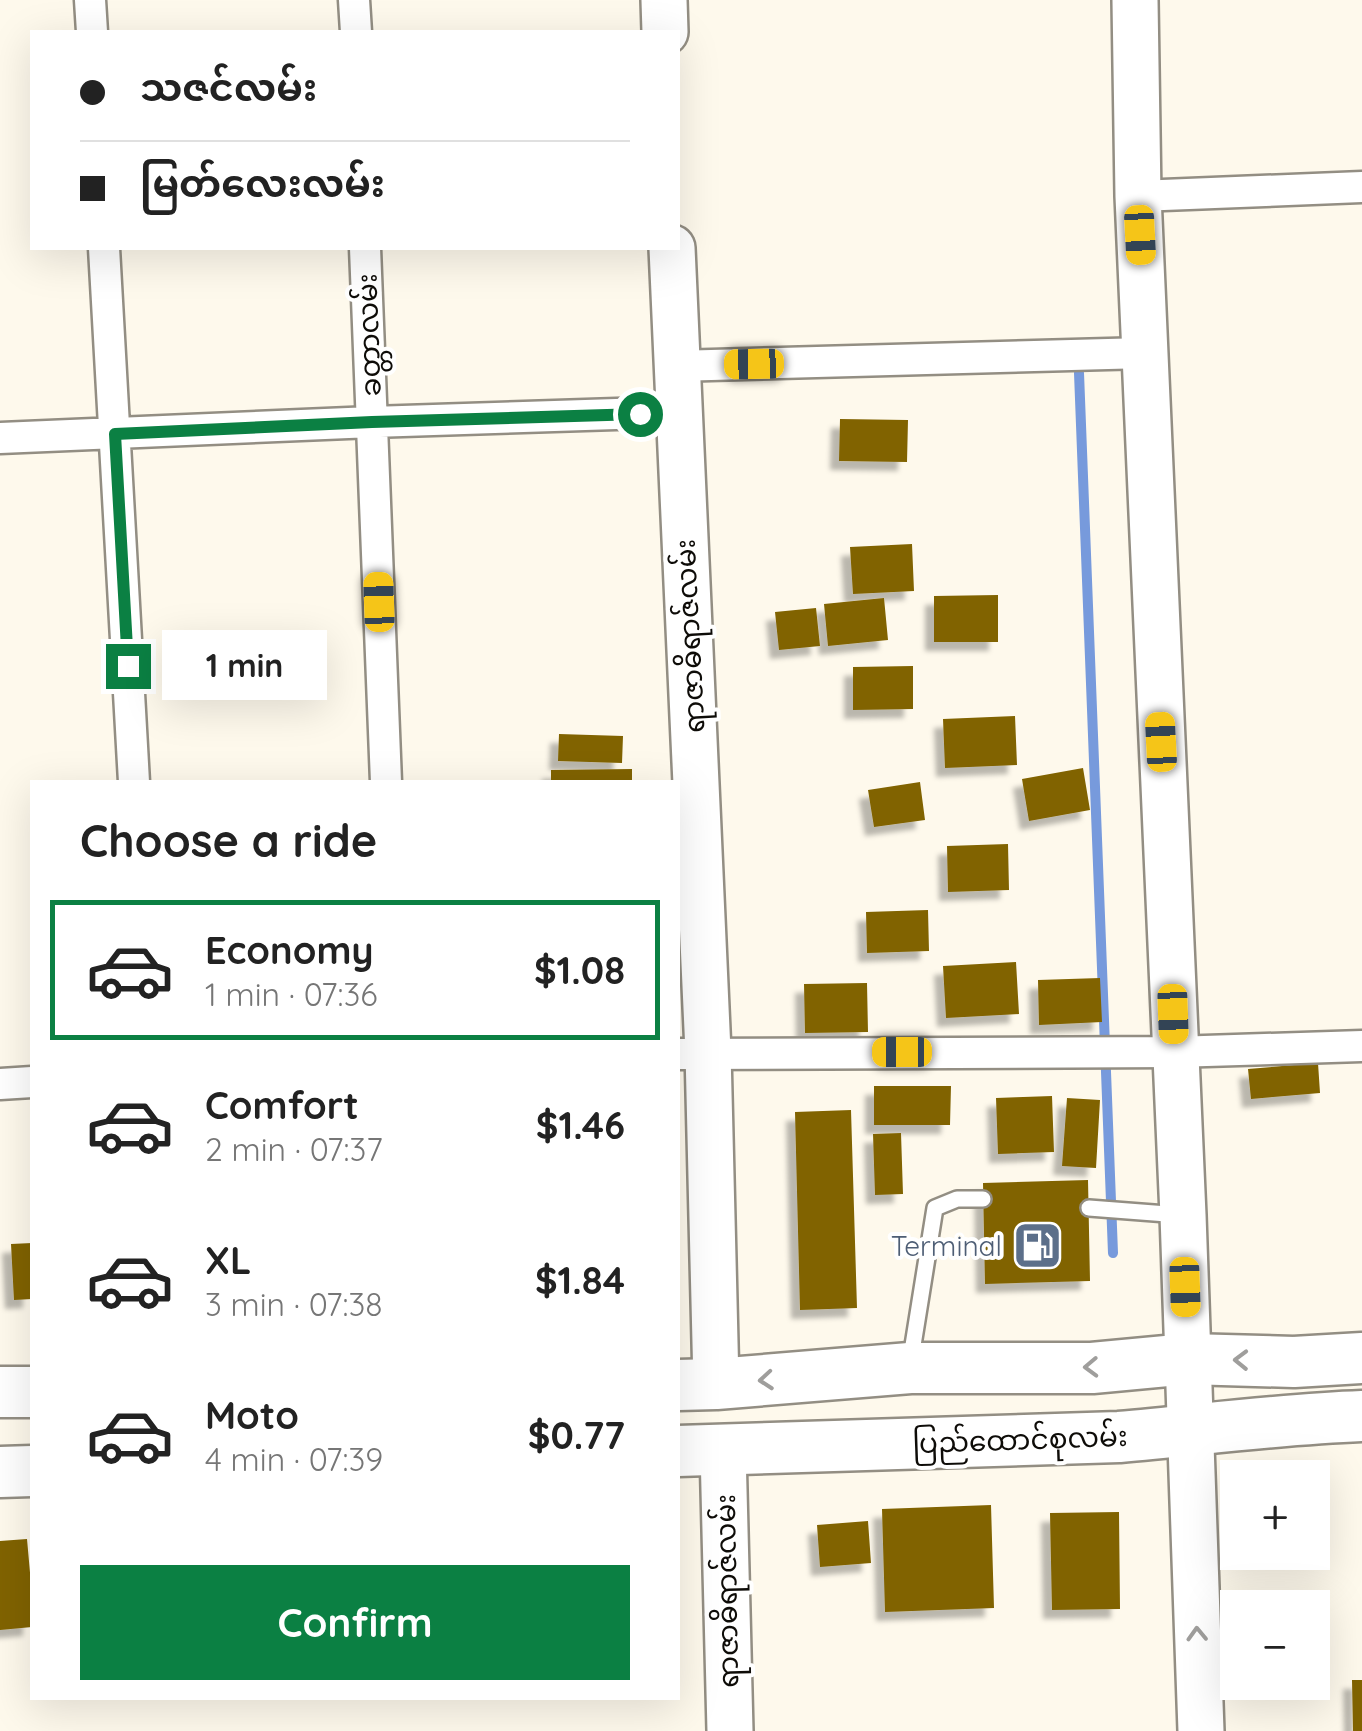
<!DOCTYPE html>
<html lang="en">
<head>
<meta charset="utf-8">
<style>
  body { margin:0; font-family:Quicksand,"Noto Sans Myanmar",sans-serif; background:#f6f6f6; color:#222; height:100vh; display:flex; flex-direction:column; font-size:38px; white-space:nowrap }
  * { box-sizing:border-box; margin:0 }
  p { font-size:32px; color:#767676 }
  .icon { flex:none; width:55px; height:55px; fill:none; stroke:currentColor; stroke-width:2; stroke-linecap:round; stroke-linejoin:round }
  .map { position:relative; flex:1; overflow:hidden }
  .side { position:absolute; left:30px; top:780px; width:650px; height:920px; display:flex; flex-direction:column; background:#fff; border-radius:0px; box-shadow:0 10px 40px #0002 }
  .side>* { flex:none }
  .banner { position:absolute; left:30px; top:30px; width:650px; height:220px; border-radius:0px; box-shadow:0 10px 40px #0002; display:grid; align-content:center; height:220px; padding:0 50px; background:#fff }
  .fabs { position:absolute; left:1220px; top:1460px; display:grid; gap:20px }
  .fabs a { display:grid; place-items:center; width:110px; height:110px; border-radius:0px; background:#fff; box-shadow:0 10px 40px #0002; font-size:50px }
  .end { position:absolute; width:45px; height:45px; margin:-22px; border:12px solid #0b8043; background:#fff; box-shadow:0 0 0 5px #fff }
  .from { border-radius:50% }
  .bubble { position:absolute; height:70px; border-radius:0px; background:#fff; box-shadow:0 10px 40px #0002; font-size:32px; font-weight:700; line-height:70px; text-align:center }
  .car { position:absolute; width:30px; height:60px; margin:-30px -15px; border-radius:12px; box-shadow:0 0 8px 2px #0007; background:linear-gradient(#f5c518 24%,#345 0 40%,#f5c518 0 76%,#345 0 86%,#f5c518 0) }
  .banner b { display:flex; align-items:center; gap:35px; height:95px; font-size:38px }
  .banner b+b { border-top:2px solid #e0e0e0 }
  .banner i { width:25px; height:25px; background:#222 }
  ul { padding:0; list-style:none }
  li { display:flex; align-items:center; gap:30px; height:140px; margin:0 20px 15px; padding:0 30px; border:5px solid transparent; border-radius:0px }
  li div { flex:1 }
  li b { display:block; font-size:38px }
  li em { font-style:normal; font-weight:700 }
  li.on { border-color:#0b8043 }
  li>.icon { width:90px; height:90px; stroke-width:1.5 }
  h2 { padding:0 50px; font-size:45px; line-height:120px }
  .primary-button { display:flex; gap:20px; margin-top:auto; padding:20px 50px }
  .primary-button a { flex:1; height:115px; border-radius:0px; background:#0b8043; color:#fff; font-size:40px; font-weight:700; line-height:115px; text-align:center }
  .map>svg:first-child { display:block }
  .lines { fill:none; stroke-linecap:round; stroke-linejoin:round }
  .stream { stroke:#779adc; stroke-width:10 }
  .building { fill:#816300; filter:url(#shadow) }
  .lane-casing { stroke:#938e83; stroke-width:20 }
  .street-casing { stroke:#938e83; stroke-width:35 }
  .secondary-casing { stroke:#938e83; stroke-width:50 }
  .primary-casing { stroke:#938e83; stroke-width:55 }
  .lane { stroke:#fff; stroke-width:15 }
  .street { stroke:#fff; stroke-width:30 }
  .secondary { stroke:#fff; stroke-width:45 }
  .primary { stroke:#fff; stroke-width:50 }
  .oneway { stroke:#9f9e9c }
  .route { stroke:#0b8043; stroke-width:12 }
  .labels { text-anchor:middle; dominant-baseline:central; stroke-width:8; stroke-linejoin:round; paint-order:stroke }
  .street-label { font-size:28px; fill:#0e0c08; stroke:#fff }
  .service-label { font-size:28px; fill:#4e5e75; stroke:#fff; text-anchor:end }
</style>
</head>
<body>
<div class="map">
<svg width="1362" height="1731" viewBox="0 0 1362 1731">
  <defs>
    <filter id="shadow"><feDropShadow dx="-9" dy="9" stdDeviation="2.5" flood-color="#0004"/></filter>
  </defs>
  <rect width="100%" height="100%" fill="#fef9ec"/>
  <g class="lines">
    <path class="stream" d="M 1079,373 L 1113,1253"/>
  </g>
  <path class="building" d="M 840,419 L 908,420 L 907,462 L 839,461 Z
    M 912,544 L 914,591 L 853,594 L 850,547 Z
    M 998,595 L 998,642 L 934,642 L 934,596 Z
    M 884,598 L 888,640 L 828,646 L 824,604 Z
    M 816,608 L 820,646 L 779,650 L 775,612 Z
    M 913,666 L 913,709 L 853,710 L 853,667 Z
    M 1015,716 L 1017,765 L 945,768 L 943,719 Z
    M 559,734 L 623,736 L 622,763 L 558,761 Z
    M 1083,768 L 1090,810 L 1029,821 L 1022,779 Z
    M 632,769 L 632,782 L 551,782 L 551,770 Z
    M 920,782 L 925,820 L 874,827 L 868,790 Z
    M 1008,844 L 1009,890 L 948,892 L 947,846 Z
    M 928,910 L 929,951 L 867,953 L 866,912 Z
    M 1016,962 L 1019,1014 L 946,1018 L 943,966 Z
    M 1100,978 L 1102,1022 L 1039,1025 L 1038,980 Z
    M 867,983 L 868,1032 L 805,1033 L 804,984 Z
    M 1318,1063 L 1320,1093 L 1251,1099 L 1248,1069 Z
    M 874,1086 L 951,1086 L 950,1125 L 874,1125 Z
    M 1052,1096 L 1054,1152 L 998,1154 L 996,1098 Z
    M 1067,1098 L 1100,1100 L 1096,1168 L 1062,1166 Z
    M 851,1110 L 857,1308 L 800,1310 L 795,1112 Z
    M 901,1133 L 903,1194 L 875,1195 L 873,1134 Z
    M 1088,1180 L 1090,1281 L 985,1284 L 983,1183 Z
    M 32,1243 L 32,1299 L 14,1300 L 11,1244 Z
    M 991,1505 L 994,1608 L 885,1612 L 882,1509 Z
    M 1119,1512 L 1120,1609 L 1052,1610 L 1050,1513 Z
    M 868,1521 L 871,1563 L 820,1567 L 817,1525 Z
    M 27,1539 L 32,1595 L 32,1627 L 0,1630 L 0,1541 Z
    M 1352,1680 L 1362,1680 L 1362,1731 L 1353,1731 Z"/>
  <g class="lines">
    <defs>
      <path id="lane" d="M 1089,1208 L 1180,1215
        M 910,1364 L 935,1208 L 957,1199 L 983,1199"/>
      <path id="street" d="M 90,0 L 92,32
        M 354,0 L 356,32
        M 1138,196 L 1362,187
        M 104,248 L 134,782
        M 365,248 L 386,782
        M 676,366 L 1145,353
        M 0,438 L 372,422 L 678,412
        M 678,1054 L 1174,1052 L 1362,1046
        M 0,1084 L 32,1082"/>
      <path id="secondary" d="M 664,0 L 665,32
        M 1135,0 L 1138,196 L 1183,1215 L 1201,1731
        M 672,248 L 708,1052 L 716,1384
        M 723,1450 L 730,1731"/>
      <path id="primary" d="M 678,1385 L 716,1384 L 910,1368 L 1092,1368 L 1188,1359 L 1294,1362 L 1362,1358
        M 0,1392 L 32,1392
        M 678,1451 L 1119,1437 C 1200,1430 1281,1419 1362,1416
        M 0,1472 L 32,1471"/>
    </defs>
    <use href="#lane" class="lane-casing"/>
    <use href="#street" class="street-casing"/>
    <use href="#secondary" class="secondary-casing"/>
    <use href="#primary" class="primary-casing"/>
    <use href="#lane" class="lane"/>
    <use href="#street" class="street"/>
    <use href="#secondary" class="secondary"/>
    <use href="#primary" class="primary"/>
  </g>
  <defs><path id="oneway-chevron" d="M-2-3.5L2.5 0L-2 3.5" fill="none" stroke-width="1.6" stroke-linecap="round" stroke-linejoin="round" transform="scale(2.5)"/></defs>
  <g class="oneway">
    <use href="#oneway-chevron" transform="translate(1241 1360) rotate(-179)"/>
    <use href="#oneway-chevron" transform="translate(1091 1367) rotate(178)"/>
    <use href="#oneway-chevron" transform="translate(766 1380) rotate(175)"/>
    <use href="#oneway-chevron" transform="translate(1197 1634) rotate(-92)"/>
  </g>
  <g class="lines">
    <path class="route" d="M 128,666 L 115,434 L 372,422 L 640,414"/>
  </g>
  <defs>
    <symbol id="fuel-square" viewBox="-11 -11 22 22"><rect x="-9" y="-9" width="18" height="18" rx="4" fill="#5c6f8a" stroke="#fff"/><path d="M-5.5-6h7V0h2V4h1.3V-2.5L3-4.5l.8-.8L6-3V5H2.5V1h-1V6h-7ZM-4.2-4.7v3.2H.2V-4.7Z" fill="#fff"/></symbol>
  </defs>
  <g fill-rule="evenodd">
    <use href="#fuel-square" x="1010" y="1218" width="55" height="55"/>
  </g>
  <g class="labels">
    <g class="street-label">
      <text transform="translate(368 335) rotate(-92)">ခတ္တာလမ်း</text>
      <text transform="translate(689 636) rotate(-93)">ရာဇာဓိရာဇ်လမ်း</text>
      <text transform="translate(1020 1439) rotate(-2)">ပြည်ထောင်စုလမ်း</text>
      <text transform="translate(726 1591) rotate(-91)">ရာဇာဓိရာဇ်လမ်း</text>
    </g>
    <g class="service-label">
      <text x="1002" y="1245">Terminal</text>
    </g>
  </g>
</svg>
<div class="fabs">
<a>+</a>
<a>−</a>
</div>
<i class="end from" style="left:640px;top:414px"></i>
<i class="end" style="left:128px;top:666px"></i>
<div class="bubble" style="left:162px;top:630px;width:165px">1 min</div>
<i class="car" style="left:1140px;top:235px;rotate:177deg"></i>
<i class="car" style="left:754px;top:364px;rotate:269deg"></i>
<i class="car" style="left:379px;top:602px;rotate:358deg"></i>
<i class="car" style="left:1161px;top:742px;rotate:357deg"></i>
<i class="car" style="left:1173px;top:1014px;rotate:178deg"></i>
<i class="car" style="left:902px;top:1052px;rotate:270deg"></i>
<i class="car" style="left:1185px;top:1287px;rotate:178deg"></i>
<div class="banner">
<b><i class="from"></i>သဇင်လမ်း</b>
<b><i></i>မြတ်လေးလမ်း</b>
</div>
<section class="side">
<h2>Choose a ride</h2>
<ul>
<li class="on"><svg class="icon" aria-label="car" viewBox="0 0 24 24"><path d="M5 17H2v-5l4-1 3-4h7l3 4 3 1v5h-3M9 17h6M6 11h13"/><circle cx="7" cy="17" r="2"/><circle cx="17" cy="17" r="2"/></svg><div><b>Economy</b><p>1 min · 07:36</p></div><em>$1.08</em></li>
<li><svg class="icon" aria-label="car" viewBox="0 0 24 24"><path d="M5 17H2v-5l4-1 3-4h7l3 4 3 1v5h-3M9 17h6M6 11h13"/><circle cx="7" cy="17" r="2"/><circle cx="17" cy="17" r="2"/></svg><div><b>Comfort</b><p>2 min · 07:37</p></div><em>$1.46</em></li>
<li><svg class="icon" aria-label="car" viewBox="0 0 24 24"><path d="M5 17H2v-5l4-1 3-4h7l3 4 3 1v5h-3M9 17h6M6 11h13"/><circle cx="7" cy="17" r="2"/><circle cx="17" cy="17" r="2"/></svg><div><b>XL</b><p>3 min · 07:38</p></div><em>$1.84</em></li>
<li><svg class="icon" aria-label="car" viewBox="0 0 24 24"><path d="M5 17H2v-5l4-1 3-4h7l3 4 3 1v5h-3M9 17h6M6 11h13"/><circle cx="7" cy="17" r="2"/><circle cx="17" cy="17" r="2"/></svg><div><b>Moto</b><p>4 min · 07:39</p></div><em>$0.77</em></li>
</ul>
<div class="primary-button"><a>Confirm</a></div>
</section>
</div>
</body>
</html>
